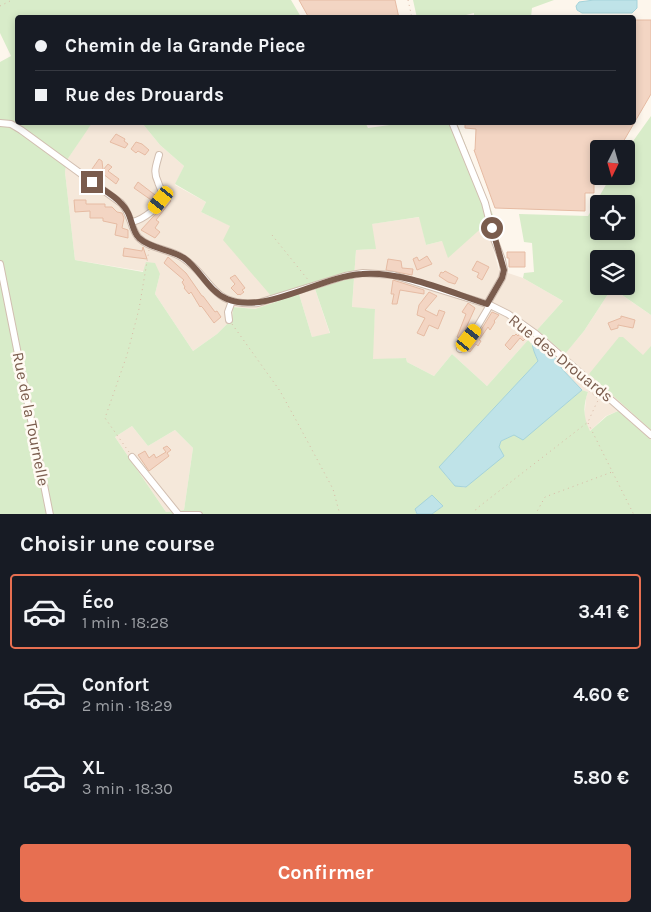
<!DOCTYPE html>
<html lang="fr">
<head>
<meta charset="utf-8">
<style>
  body { margin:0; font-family:Karla,sans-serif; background:#242831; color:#f1f3f6; height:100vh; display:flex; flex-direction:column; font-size:19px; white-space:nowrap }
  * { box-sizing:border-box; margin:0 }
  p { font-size:16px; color:#9ea1a6 }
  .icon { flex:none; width:28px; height:28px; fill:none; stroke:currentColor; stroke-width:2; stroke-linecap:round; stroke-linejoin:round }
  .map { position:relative; height:514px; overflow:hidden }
  .panel { display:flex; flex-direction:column; background:#171b24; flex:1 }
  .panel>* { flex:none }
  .top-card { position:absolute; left:15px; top:15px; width:621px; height:110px; border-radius:5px; box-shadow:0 2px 8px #0003; display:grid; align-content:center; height:110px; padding:0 20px; background:#171b24 }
  .needle { width:32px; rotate:185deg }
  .controls { position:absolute; left:590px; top:140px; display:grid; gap:10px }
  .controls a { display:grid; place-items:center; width:45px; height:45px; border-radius:5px; background:#171b24; box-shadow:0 2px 8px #0003; font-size:25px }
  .end { position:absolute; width:22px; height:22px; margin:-11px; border:6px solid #7a5c4d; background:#fff; box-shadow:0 0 0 2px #fff }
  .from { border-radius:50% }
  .car { position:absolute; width:15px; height:30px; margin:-15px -8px; border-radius:6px; box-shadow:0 0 4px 1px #0007; background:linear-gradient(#f5c518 24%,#345 0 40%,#f5c518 0 76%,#345 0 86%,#f5c518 0) }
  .top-card b { display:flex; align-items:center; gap:18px; height:48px; font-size:19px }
  .top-card b+b { border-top:1px solid #363941 }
  .top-card i { width:12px; height:12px; background:#f1f3f6 }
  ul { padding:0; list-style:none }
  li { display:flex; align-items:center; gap:15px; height:75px; margin:0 10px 8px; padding:0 10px; border:2px solid transparent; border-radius:5px }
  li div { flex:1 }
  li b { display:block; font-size:19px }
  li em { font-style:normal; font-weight:700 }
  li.current { border-color:#e76f51 }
  li>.icon { width:45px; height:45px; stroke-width:1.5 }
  h2 { padding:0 20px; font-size:22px; line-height:60px }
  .cta { display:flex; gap:10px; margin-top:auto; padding:10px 20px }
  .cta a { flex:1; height:58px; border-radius:5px; background:#e76f51; color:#fff; font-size:20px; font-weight:700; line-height:58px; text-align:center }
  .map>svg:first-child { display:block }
  .residential { fill:#f5e8da }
  .green { fill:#d8ecc9; fill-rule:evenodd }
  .water { fill:#bfe3e8; stroke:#a5d3da }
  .building { fill:#f3d5c3; stroke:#e6bba3 }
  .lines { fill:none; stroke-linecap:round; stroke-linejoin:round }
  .minor-casing { stroke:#d1beb0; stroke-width:8 }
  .path { stroke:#d9b8a5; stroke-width:1; stroke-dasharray:1 4; stroke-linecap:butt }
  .minor { stroke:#fff; stroke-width:6 }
  .route { stroke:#7a5c4d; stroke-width:6 }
  .labels { text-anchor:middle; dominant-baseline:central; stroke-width:5; stroke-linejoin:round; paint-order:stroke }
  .street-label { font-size:16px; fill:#7a5c4d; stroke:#fffaf3 }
</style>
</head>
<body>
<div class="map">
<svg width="651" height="515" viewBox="0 0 651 515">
  <rect width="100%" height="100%" fill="#fdf6ec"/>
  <path class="residential" d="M 91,123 L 142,123 L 160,145 L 184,166 L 175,185 L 206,202 L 201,212 L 231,226 L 313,283 L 330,334 L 312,337 L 299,294 L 255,309 L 233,307 L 232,319 L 217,334 L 193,351 L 155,294 L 160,274 L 75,260 L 65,172 L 67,160 Z
    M 420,217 L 426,245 L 474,233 L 486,224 L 499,270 L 523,278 L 563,301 L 487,386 L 452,354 L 434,376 L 407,362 L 406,358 L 372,360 L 375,309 L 352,308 L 356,250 L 375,249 L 371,224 Z
    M 612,288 L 651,315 L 651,440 L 618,411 L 606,416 L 590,431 L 584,420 L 586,398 L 588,392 L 582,390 L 557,363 L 584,331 Z
    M 132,426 L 148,446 L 175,430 L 193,448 L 184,510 L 166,512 L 115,437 Z"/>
  <path class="green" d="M 0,0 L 291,0 L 301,17 L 18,18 L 18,122 L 92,123 L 67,160 L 65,172 L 75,260 L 143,272 L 146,262 L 155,263 L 160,274 L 155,294 L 193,351 L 217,334 L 232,319 L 233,307 L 255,309 L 299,294 L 312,337 L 330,333 L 313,283 L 272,297 L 223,240 L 230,226 L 201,212 L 206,202 L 175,184 L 184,166 L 160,145 L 142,123 L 365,122 L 368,128 L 411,122 L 457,123 L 493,215 L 485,216 L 486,224 L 448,258 L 442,241 L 426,245 L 419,217 L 372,224 L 376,249 L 356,250 L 352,307 L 375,309 L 373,359 L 406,358 L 407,362 L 434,376 L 452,354 L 487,386 L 528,340 C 534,345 534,354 538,361 L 440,467 C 447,476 453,489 466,487 L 503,456 L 499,447 L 501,441 L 550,417 L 582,390 L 588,392 C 583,405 583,418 590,431 L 607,416 L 618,411 L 651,440 L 651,514 L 432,514 L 443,506 L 415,510 L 417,515 L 0,514 L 0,62 L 11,56 L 0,33 ZM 132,426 L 148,446 L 175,430 L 193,448 L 184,510 L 166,512 L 115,437 Z
    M 413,0 L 554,0 L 532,8 L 531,17 L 474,17 L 474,13 L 458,17 L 417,18 Z
    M 651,116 L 651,315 L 612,288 L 584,331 L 565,354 L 537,330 L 563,301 L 523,278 L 524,273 L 534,272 L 532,243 L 524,242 L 519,214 L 588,216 L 611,176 L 626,176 L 626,151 ZM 599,204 L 626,204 L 626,231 L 599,231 ZM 599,259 L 626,259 L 626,286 L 599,286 Z
    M 619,337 L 623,337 L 643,355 L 651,346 L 651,430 L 589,374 Z"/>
  <path class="water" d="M 594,0 L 637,0 L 637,8 L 632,13 L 582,13 L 577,10 L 576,6 L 579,2 Z
    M 536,339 L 552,353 L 562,369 L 582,390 L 523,440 L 514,435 L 501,441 L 499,447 L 504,456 L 466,487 L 455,486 L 439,467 L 538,361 C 535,354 533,350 532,343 Z
    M 432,495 L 443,506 L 432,514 L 417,514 L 415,509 Z"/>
  <path class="building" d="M 299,0 L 395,0 L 399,18 L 309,18 Z
    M 634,20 L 651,20 L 651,94 L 619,149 L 599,149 L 599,174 L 594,174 L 594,193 L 585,193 L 585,211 L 495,208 L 474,150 L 475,150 L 476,129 L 465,128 L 465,122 L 634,122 Z
    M 116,134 L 125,139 L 124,141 L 128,144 L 125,148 L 110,142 Z
    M 136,142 L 142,144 L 149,150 L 145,155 L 138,151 L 136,153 L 131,149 Z
    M 99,159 L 102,161 L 103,170 L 108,164 L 112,167 L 108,171 L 119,179 L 116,184 L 98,170 L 97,172 L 92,169 Z
    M 138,182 L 155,195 L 157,193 L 154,202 L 134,188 Z
    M 167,198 L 171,201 L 156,220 L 159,222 L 155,228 L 160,232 L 155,238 L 141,230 L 163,206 Z
    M 74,200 L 86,200 L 86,204 L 105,204 L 105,207 L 112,207 L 117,212 L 122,213 L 124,218 L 122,228 L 128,230 L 128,238 L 115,235 L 117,224 L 103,221 L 103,218 L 90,218 L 90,211 L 75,212 Z
    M 143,247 L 147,259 L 123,256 L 124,248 L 142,251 Z
    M 507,252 L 525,252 L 525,267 L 509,267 L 509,258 L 507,258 Z
    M 427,256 L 432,264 L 417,270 L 413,259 L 417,257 L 419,261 Z
    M 168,257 L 186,273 L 202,296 L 203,296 L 215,312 L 217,311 L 221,317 L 214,323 L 203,308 L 201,306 L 200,307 L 191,292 L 189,294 L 184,288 L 185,287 L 182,282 L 184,280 L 164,263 Z
    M 388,259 L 401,261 L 402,268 L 413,269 L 412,275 L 386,270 Z
    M 477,261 L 489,267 L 482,280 L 477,277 L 479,273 L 472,270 Z
    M 445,271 L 458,278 L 455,284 L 448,282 L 439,276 L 441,272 L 443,273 Z
    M 235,275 L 245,288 L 242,290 L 244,292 L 240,295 L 239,294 L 238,295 L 231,288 L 235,284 L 230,278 Z
    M 393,280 L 424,290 L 424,294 L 400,290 L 397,304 L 392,304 L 394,294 L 391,294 Z
    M 429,292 L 437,296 L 425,310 L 437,316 L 439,310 L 445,312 L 438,329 L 429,325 L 424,336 L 417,333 L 425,318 L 417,315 L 419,305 Z
    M 468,303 L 475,308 L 461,339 L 457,337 L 466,314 L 462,312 Z
    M 492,312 L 499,315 L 494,321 L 495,322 L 490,330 L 488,327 L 479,340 L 481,341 L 478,346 L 476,344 L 470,352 L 466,350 L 481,330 Z
    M 621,316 L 635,320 L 633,328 L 618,325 L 618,328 L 611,330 L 608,323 L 621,318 Z
    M 522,330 L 529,335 L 523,341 L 520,338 L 510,350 L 505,345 L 513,335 L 514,336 L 516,334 L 518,336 Z
    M 167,446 L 171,450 L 167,453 L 169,456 L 149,471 L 138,455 L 145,451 L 149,458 L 154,454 L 156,458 L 166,452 L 163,448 Z"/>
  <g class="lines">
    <defs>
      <path id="minor" d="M 452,122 L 485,203 L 494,239 L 502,260 L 504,270 L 502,278 L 487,304
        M 0,123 L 11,124 L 21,130 L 121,203 C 131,213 130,227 138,237 C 149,249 170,249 183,258 C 213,278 210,307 258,303 L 345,276 L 363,273 L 393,275 L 490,305 L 508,314 L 536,334 L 651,435
        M 132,222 C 142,220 163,206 162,194 C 162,190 159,186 158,182 C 153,172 156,166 159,155
        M 0,264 L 50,515
        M 229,320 L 228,312 L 232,301
        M 460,349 L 477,327 L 490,305
        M 132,457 L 178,514
        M 178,515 L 199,515"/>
    </defs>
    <use href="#minor" class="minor-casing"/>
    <path class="path" d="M 408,0 L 412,18
      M 0,6 L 12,0
      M 272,235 L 309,281
      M 232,324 L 280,391 L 296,420 L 333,489 L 340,515
      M 560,363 L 599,400
      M 588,423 L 634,515
      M 129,452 L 105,418 L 127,355 L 139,309 L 149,250
      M 474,515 L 476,509 L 588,422 L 597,402 L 601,398
      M 535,515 L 545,497 L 612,472"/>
    <use href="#minor" class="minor"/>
  </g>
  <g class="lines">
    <path class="route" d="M 92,182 C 104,190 120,199 127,211 C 132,219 132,231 139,238 C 151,249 170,249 184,258 C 200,269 208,291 227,299 C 265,315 321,276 362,274 C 403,271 449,292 487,304 L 502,278 L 504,270 L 492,228"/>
  </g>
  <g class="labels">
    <g class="street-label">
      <text transform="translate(561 358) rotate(39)">Rue des Drouards</text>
      <text transform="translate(31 419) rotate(79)">Rue de la Tournelle</text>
    </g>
  </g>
</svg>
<div class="controls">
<a><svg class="needle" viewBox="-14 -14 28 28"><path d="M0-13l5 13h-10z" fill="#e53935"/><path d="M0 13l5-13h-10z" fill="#9ea1a6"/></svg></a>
<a><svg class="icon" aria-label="locate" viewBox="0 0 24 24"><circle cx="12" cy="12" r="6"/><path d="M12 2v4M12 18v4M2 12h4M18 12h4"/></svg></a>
<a><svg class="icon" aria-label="layers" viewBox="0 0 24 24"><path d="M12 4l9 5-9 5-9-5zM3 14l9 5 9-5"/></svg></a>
</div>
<i class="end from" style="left:492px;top:228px"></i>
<i class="end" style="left:92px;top:182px"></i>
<i class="car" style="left:161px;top:200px;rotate:219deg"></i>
<i class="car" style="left:469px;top:338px;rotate:38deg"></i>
<div class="top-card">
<b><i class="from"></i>Chemin de la Grande Piece</b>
<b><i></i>Rue des Drouards</b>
</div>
</div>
<section class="panel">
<h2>Choisir une course</h2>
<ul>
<li class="current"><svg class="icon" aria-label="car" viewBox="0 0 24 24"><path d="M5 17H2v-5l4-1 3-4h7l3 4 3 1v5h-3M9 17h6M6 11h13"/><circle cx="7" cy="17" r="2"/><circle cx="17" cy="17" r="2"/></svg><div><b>Éco</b><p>1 min · 18:28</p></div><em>3.41 €</em></li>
<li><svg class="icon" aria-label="car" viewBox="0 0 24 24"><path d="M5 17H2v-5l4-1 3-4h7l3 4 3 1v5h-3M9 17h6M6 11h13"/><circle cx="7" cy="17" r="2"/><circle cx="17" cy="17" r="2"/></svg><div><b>Confort</b><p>2 min · 18:29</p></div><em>4.60 €</em></li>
<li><svg class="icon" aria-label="car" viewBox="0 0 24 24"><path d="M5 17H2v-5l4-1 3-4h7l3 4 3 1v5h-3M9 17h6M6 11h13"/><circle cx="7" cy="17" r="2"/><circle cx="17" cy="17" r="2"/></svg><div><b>XL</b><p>3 min · 18:30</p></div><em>5.80 €</em></li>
</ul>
<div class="cta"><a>Confirmer</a></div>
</section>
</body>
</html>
